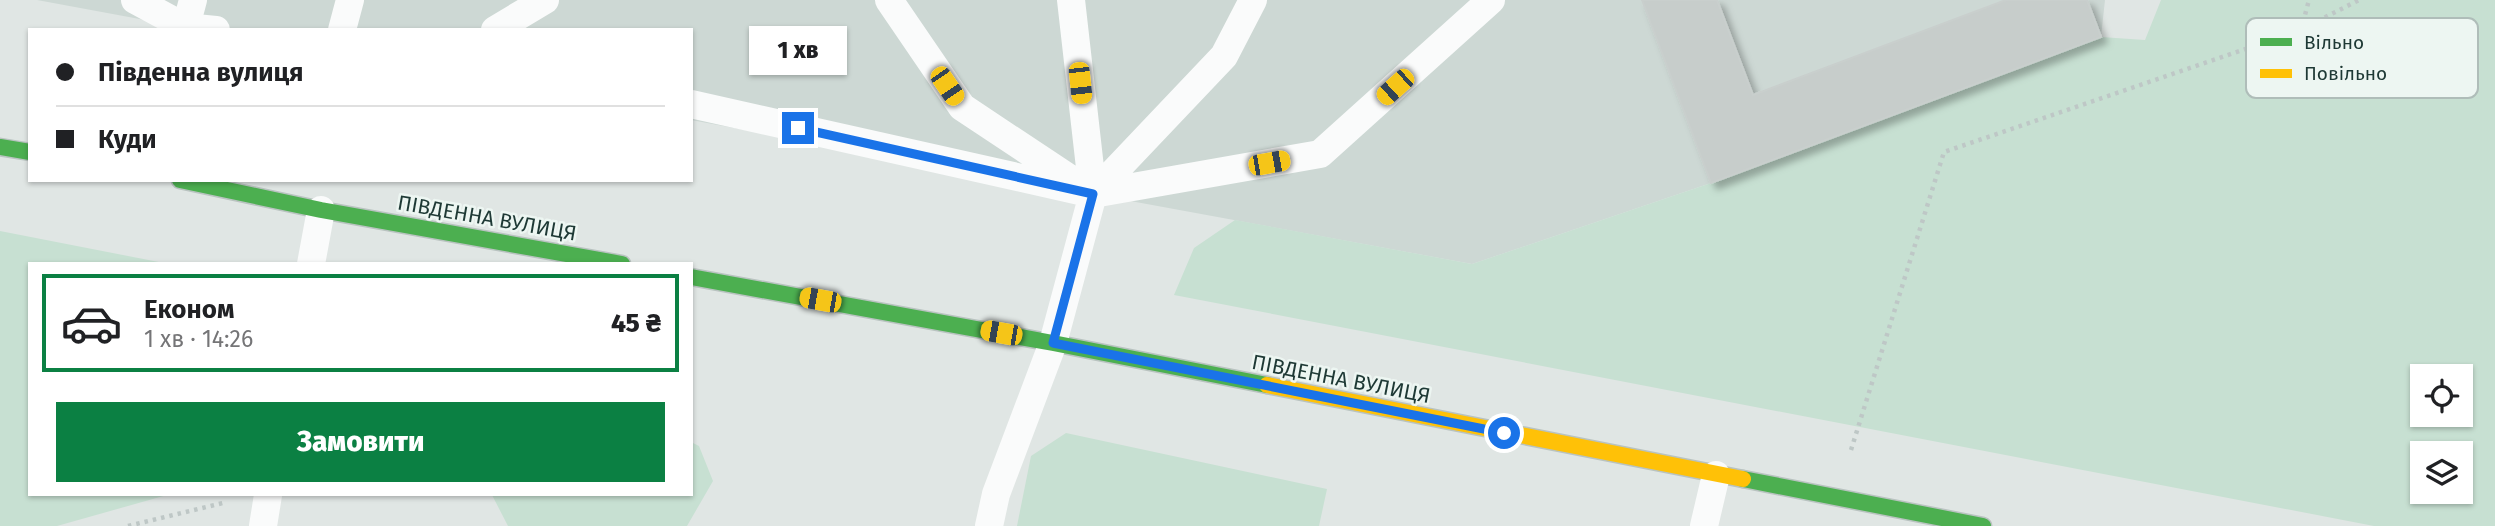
<!DOCTYPE html>
<html lang="uk">
<head>
<meta charset="utf-8">
<style>
  body { margin:0; font-family:"Fira Sans",sans-serif; background:#f6f6f6; color:#202124; height:100vh; display:flex; flex-direction:column; font-size:26px; white-space:nowrap }
  * { box-sizing:border-box; margin:0 }
  p { font-size:23px; color:#757577 }
  .icon { flex:none; width:38px; height:38px; fill:none; stroke:currentColor; stroke-width:2; stroke-linecap:round; stroke-linejoin:round }
  .map { position:relative; flex:1; overflow:hidden }
  .side { position:absolute; left:28px; top:262px; width:665px; height:234px; display:flex; flex-direction:column; background:#fff; border-radius:0px; box-shadow:0 2px 5px #0004 }
  .side>* { flex:none }
  .guide { position:absolute; left:28px; top:28px; width:665px; height:154px; border-radius:0px; box-shadow:0 2px 5px #0004; display:grid; align-content:center; height:154px; padding:0 28px; background:#fff }
  .tools { position:absolute; left:2410px; top:364px; display:grid; gap:14px }
  .tools a { display:grid; place-items:center; width:63px; height:63px; border-radius:0px; background:#fff; box-shadow:0 2px 5px #0004; font-size:35px }
  .end { position:absolute; width:32px; height:32px; margin:-16px; border:9px solid #1a73e8; background:#fff; box-shadow:0 0 0 4px #fff }
  .from { border-radius:50% }
  .bubble { position:absolute; height:49px; border-radius:0px; background:#fff; box-shadow:0 2px 5px #0004; font-size:23px; font-weight:800; line-height:49px; text-align:center }
  .car { position:absolute; width:21px; height:42px; margin:-21px -10px; border-radius:9px; box-shadow:0 0 5px 2px #0007; background:linear-gradient(#f5c518 24%,#345 0 40%,#f5c518 0 76%,#345 0 86%,#f5c518 0) }
  .guide b { display:flex; align-items:center; gap:24px; height:66px; font-size:26px }
  .guide b+b { border-top:2px solid #e0e0e0 }
  .guide i { width:18px; height:18px; background:#202124 }
  ul { padding:12px 0 0; list-style:none }
  li { display:flex; align-items:center; gap:21px; height:98px; margin:0 14px 10px; padding:0 14px; border:4px solid #e0e0e0; border-radius:0px }
  li div { flex:1 }
  li b { display:block; font-size:26px }
  li em { font-style:normal; font-weight:800 }
  li.active { border-color:#0b8043 }
  li>.icon { width:63px; height:63px; stroke-width:1.5 }
  .primary-button { display:flex; gap:14px; margin-top:auto; padding:14px 28px }
  .primary-button a { flex:1; height:80px; border-radius:0px; background:#0b8043; color:#fff; font-size:28px; font-weight:800; line-height:80px; text-align:center }
  .map>svg:first-child { display:block }
  .built { fill:#cdd8d4 }
  .green { fill:#c7e0d2; fill-rule:evenodd }
  .building { fill:#c7cdcb; stroke:#c9cfcd; stroke-width:2; filter:url(#shadow) }
  .lines { fill:none; stroke-linecap:round; stroke-linejoin:round }
  .fast-casing { stroke:#b9c3c0; stroke-width:19 }
  .slow-casing { stroke:#b9c3c0; stroke-width:19 }
  .path { stroke:#bec7c6; stroke-width:4.5; stroke-dasharray:3.5 5; stroke-linecap:butt }
  .lane { stroke:#fafbfb; stroke-width:28 }
  .fast { stroke:#4caf50; stroke-width:16 }
  .slow { stroke:#ffc107; stroke-width:16 }
  .route { stroke:#1a73e8; stroke-width:9 }
  .labels { text-anchor:middle; dominant-baseline:central; stroke-width:5; stroke-linejoin:round; paint-order:stroke }
  .street-label { font-size:21px; fill:#1e3935; stroke:#edf6f2 }
  .key { fill:#edf6f2; stroke:#afbdb9; stroke-width:2 }
  .key-label { font-size:19px; fill:#1e3935 }
</style>
</head>
<body>
<div class="map">
<svg width="2495" height="526" viewBox="0 0 2495 526">
  <defs>
    <filter id="shadow"><feDropShadow dx="6" dy="6" stdDeviation="3.5" flood-color="#0004"/></filter>
  </defs>
  <rect width="100%" height="100%" fill="#e0e6e4"/>
  <path class="built" d="M 37,0 L 2105,0 L 2101,37 L 1711,183 L 1472,264 L 691,120 L 691,30 L 199,30 Z"/>
  <path class="green" d="M 2161,0 L 2495,0 L 2495,526 L 2374,526 L 1174,295 L 1194,248 L 1235,220 L 1472,264 L 1711,183 L 2101,37 L 2145,40 ZM 2422,376 L 2460,376 L 2460,415 L 2422,415 ZM 2422,453 L 2460,453 L 2460,492 L 2422,492 Z
    M 0,231 L 169,264 L 30,264 L 30,495 L 167,495 L 57,526 L 0,526 Z
    M 1066,433 L 1327,489 L 1319,526 L 1017,526 L 1031,456 Z
    M 691,442 L 699,446 L 713,481 L 687,526 L 508,526 L 492,495 L 691,495 Z"/>
  <path class="building" d="M 1642,0 L 1717,0 L 1753,95 L 2006,0 L 2087,0 L 2101,37 L 1711,183 Z"/>
  <g class="lines">
    <defs>
      <path id="fast" d="M 0,147 L 30,152
        M 180,180 L 321,210 L 622,264
        M 691,277 L 1053,343 L 1267,385
        M 1743,479 L 1983,526"/>
      <path id="slow" d="M 1267,385 L 1743,479"/>
    </defs>
    <use href="#fast" class="fast-casing"/>
    <use href="#slow" class="slow-casing"/>
    <path class="path" d="M 2302,29 L 2359,0
      M 1851,450 L 1944,152 L 2301,30 L 2309,0
      M 128,526 L 223,503"/>
    <path class="lane" d="M 135,0 L 185,27 L 216,30
      M 889,0 L 962,107 L 1093,194 L 1053,343 L 996,494 L 989,526
      M 1071,0 L 1093,194
      M 185,30 L 193,0
      M 342,30 L 350,0
      M 495,30 L 545,0
      M 691,104 L 1093,194 L 1320,154 L 1491,0
      M 1093,194 L 1224,56 L 1253,0
      M 311,264 L 321,210
      M 263,526 L 268,495
      M 1704,526 L 1716,475"/>
    <use href="#fast" class="fast"/>
    <use href="#slow" class="slow"/>
  </g>
  <g class="lines">
    <path class="route" d="M 798,128 L 1093,194 L 1053,343 L 1504,433"/>
  </g>
  <g class="labels">
    <g class="street-label">
      <text transform="translate(487 218) rotate(10)">ПІВДЕННА ВУЛИЦЯ</text>
      <text transform="translate(1341 379) rotate(11)">ПІВДЕННА ВУЛИЦЯ</text>
    </g>
  </g>
  <rect x="2246" y="18" width="232" height="80" rx="10" class="key"/>
  <rect x="2260" y="38" width="32" height="8" fill="#4caf50"/>
  <rect x="2260" y="69" width="32" height="9" fill="#ffc107"/>
  <g class="key-label">
    <text x="2304" y="49">Вільно</text>
    <text x="2304" y="80">Повільно</text>
  </g>
</svg>
<div class="tools">
<a><svg class="icon" aria-label="locate" viewBox="0 0 24 24"><circle cx="12" cy="12" r="6"/><path d="M12 2v4M12 18v4M2 12h4M18 12h4"/></svg></a>
<a><svg class="icon" aria-label="layers" viewBox="0 0 24 24"><path d="M12 4l9 5-9 5-9-5zM3 14l9 5 9-5"/></svg></a>
</div>
<i class="end from" style="left:1504px;top:433px"></i>
<i class="end" style="left:798px;top:128px"></i>
<div class="bubble" style="left:749px;top:26px;width:98px">1 хв</div>
<i class="car" style="left:1080px;top:83px;rotate:174deg"></i>
<i class="car" style="left:947px;top:86px;rotate:146deg"></i>
<i class="car" style="left:1395px;top:87px;rotate:228deg"></i>
<i class="car" style="left:1269px;top:163px;rotate:80deg"></i>
<i class="car" style="left:820px;top:300px;rotate:280deg"></i>
<i class="car" style="left:1001px;top:333px;rotate:280deg"></i>
<div class="guide">
<b><i class="from"></i>Південна вулиця</b>
<b><i></i>Куди</b>
</div>
<section class="side">
<ul>
<li class="active"><svg class="icon" aria-label="car" viewBox="0 0 24 24"><path d="M5 17H2v-5l4-1 3-4h7l3 4 3 1v5h-3M9 17h6M6 11h13"/><circle cx="7" cy="17" r="2"/><circle cx="17" cy="17" r="2"/></svg><div><b>Економ</b><p>1 хв · 14:26</p></div><em>45 ₴</em></li>
</ul>
<div class="primary-button"><a>Замовити</a></div>
</section>
</div>
</body>
</html>
